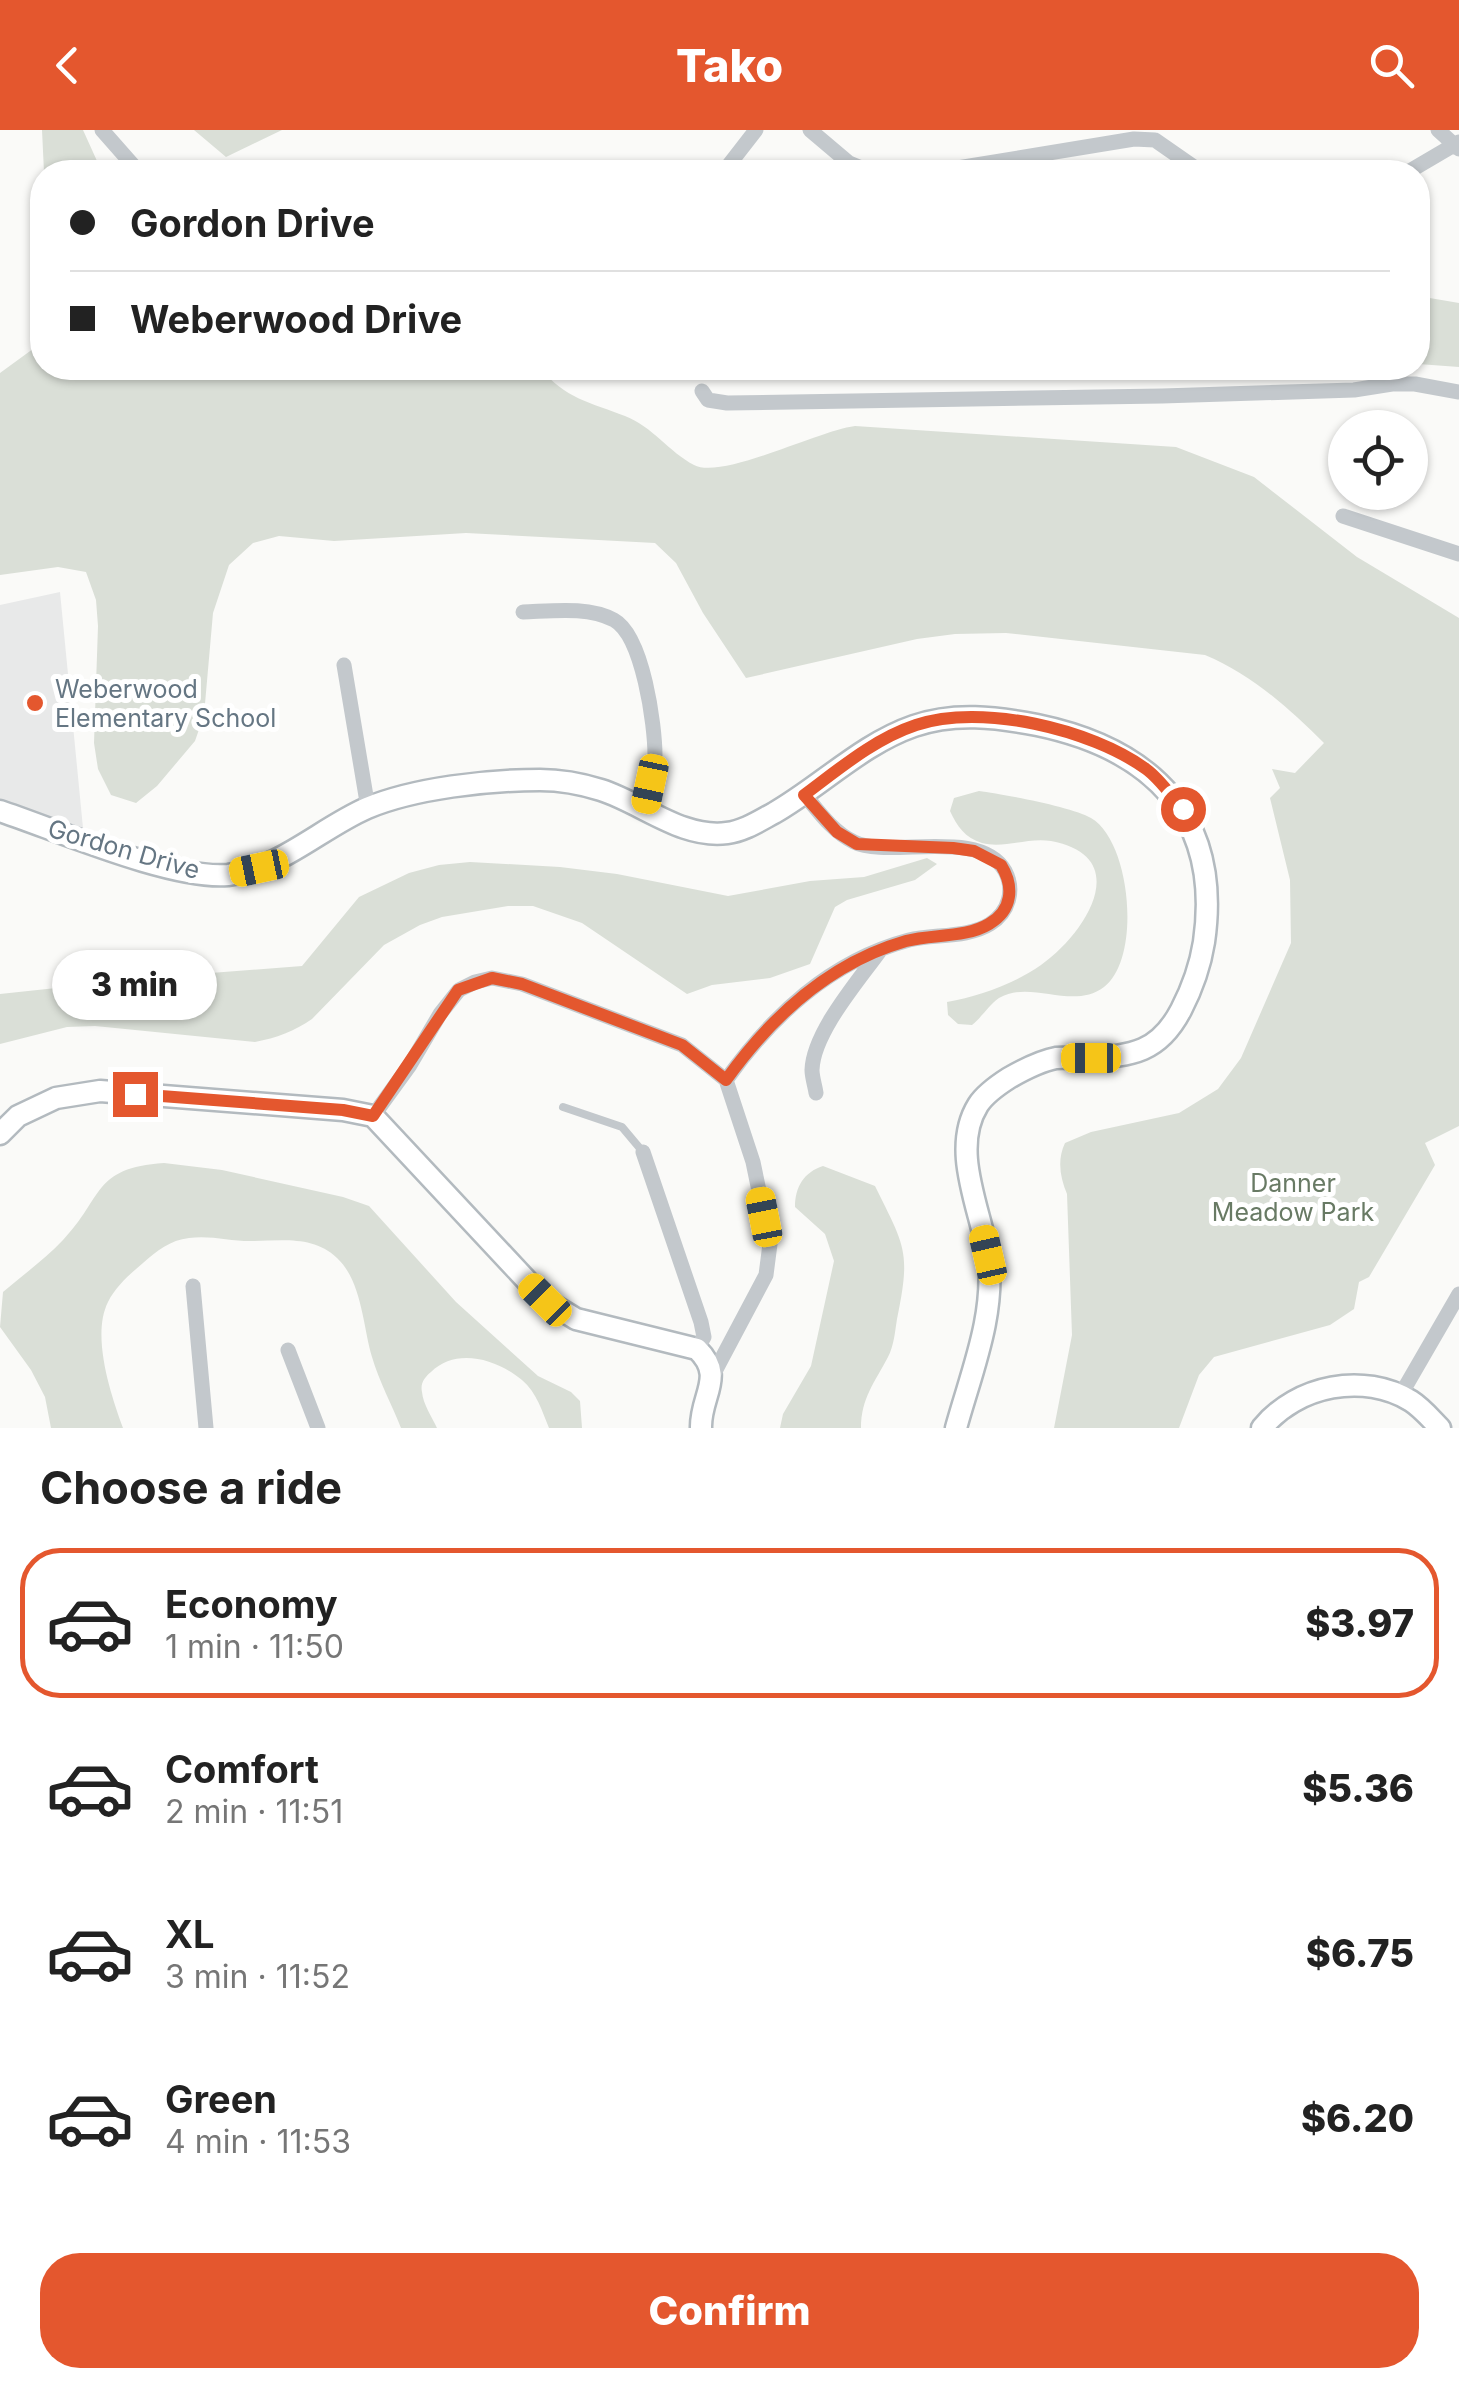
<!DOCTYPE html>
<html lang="en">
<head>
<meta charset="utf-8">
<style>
  body { margin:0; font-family:Inter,sans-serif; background:#f2f2f2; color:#222; height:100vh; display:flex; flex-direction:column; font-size:38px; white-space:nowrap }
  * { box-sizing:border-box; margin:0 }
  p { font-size:32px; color:#767676 }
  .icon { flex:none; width:55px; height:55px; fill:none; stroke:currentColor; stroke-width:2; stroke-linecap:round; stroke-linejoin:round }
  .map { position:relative; height:1298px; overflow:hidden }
  .drawer { display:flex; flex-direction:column; background:#fff; flex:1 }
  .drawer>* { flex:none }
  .guide { position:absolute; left:30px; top:30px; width:1400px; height:220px; border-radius:40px; box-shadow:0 2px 8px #0004; display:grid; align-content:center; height:220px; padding:0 40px; background:#fff }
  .fabs { position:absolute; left:1328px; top:280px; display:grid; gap:20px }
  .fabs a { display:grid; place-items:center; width:100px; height:100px; border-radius:50%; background:#fff; box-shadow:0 2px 8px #0004; font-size:50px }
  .end { position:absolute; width:45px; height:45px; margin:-22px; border:12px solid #e4572e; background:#fff; box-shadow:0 0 0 5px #fff }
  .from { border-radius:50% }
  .bubble { position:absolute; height:70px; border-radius:35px; background:#fff; box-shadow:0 2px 8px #0004; font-size:32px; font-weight:800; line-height:70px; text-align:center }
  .car { position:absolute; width:30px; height:60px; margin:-30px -15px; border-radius:12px; box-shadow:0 0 8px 2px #0007; background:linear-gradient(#f5c518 24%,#345 0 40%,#f5c518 0 76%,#345 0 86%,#f5c518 0) }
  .guide b { display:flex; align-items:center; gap:35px; height:95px; font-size:38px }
  .guide b+b { border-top:2px solid #e0e0e0 }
  .guide i { width:25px; height:25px; background:#222 }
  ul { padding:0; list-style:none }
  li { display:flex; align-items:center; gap:30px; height:150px; margin:0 20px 15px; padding:0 20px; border:5px solid transparent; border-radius:40px }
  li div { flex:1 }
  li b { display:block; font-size:38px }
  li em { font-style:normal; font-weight:800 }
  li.current { border-color:#e4572e }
  li>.icon { width:90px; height:90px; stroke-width:1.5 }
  h2 { padding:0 40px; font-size:45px; line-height:120px }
  .button { display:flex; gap:20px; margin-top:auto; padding:20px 40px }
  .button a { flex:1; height:115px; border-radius:40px; background:#e4572e; color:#fff; font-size:40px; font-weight:800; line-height:115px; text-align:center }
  header { display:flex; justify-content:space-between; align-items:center; height:130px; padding:0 40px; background:#e4572e; color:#fff; font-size:45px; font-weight:800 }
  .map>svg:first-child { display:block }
  .built { fill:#e8e9e9 }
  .green { fill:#dadfd7 }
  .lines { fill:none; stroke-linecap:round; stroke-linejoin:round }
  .secondary-casing { stroke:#b3babf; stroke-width:25 }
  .lane { stroke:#c3c8cc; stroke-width:8 }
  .street { stroke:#c3c8cc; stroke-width:15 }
  .secondary { stroke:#fff; stroke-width:20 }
  .route { stroke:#e4572e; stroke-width:12 }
  .poi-dot { fill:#e4572e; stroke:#fff; stroke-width:4 }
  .labels { text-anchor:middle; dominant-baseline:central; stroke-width:10; stroke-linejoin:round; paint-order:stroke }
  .poi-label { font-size:25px; fill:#657683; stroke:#fff; text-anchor:start }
  .street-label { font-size:25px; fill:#657683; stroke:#fff }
  .park-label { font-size:25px; fill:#687a64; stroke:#fff }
</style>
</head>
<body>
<header><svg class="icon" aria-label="back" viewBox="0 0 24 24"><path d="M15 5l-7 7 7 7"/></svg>Tako<svg class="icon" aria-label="search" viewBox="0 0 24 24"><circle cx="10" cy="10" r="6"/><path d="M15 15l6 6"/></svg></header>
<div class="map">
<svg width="1459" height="1298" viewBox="0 0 1459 1298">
  <rect width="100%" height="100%" fill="#fafaf8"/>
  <path class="built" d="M 60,462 L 83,698 L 0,671 L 0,475 Z"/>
  <path class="green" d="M 42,0 L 83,0 L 102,42 L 44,42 Z
    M 194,0 L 282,0 L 226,27 Z
    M 1418,166 L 1459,173 L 1459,237 L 1418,234 Z
    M 42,197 L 42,238 L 541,238 C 563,268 592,273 625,286 C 653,297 669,322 694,335 C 722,350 817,301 855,296 L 1176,317 L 1254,347 L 1357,427 L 1459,488 L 1459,996 L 1425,1013 L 1435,1035 L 1369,1147 L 1359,1152 L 1354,1179 L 1330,1195 L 1214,1227 L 1199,1245 L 1179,1298 L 1054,1298 L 1072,1205 L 1067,1064 C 1060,1047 1057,1030 1065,1013 L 1091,1002 L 1179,983 L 1218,959 L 1241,928 L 1291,813 L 1290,750 L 1270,668 L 1280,658 L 1272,639 L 1295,643 L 1324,613 C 1288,577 1252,545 1205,525 L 1006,503 L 955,504 L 917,509 L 746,548 L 703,483 L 676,433 L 655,413 L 466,403 L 334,411 L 279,406 L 253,413 L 229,435 L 213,483 L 204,585 L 195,611 L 157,656 L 136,673 L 111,665 L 98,639 L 94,613 L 98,496 L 96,470 L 86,442 L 58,437 L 0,445 L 0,243 L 37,216 Z
    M 979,661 C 1002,664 1073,677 1091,688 C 1131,711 1142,828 1104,857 C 1072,881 1031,849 999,868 C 989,875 982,887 972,895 L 958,894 L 948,885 L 947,872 C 979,866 1014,854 1041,835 C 1084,805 1136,727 1051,711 C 1028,707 1004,719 982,713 C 965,708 957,696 950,681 L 954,668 Z
    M 927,728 L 937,734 L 915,750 L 847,770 L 835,777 L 810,834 L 770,848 L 712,855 L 687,864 L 582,793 L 533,776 L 508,776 L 442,787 L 420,795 L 384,815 L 312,889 C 295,901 276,908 255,912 L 95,896 L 67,897 L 0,914 L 0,864 L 159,847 L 302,836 L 359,767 L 409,743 L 439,735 L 470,732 L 560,737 L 617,744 L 728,766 L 810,751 L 864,747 Z
    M 164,1033 L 222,1040 L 343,1067 L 369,1076 L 456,1172 L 538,1246 L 571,1262 L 580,1271 L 582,1298 L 549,1298 C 542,1281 537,1263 522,1250 C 497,1229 456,1217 431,1242 C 425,1247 420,1253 422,1262 C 423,1274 432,1287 437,1298 L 401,1298 C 392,1275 379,1251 372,1227 C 363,1197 362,1151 337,1128 C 313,1105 281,1111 250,1111 C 230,1111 209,1105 189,1108 C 170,1110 157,1121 143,1133 C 130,1144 116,1156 108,1172 C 91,1206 111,1265 123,1298 L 51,1298 L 45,1267 L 31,1240 L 0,1197 L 3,1162 C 23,1145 45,1129 63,1110 C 104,1067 92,1038 164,1033 Z
    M 823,1036 L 875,1056 C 905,1117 911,1121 897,1189 C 895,1201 894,1216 888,1227 C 875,1252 861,1268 861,1298 L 780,1298 L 783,1284 L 811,1236 L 834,1131 L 825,1104 L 795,1077 C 795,1057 804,1042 823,1036 Z"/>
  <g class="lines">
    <defs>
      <path id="secondary" d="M 0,681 C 57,700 172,750 228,745 C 280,739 321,698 367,678 C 415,658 488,650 540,650 C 560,650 582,654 601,660 C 642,673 682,709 727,703 C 744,701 759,691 774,683 C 821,656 862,614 914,596 C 954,582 996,587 1037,595 C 1153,619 1222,688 1204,812 C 1200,837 1193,857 1181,880 C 1159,922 1133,926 1087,928 C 1077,929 1066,927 1056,928 C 1040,931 1023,940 1009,948 C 998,955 985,964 978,975 C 950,1020 981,1080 988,1126 C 996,1184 971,1243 956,1298
        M 0,1004 L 18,986 L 56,968 L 100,961 L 343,980 L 373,986 L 545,1170 L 576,1189 L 697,1219 C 726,1247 700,1265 701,1298
        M 1262,1298 C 1297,1255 1364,1242 1411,1271 C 1422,1278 1431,1289 1440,1298"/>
    </defs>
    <use href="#secondary" class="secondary-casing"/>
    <path class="lane" d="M 563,977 L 622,997 L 643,1022"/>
    <path class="street" d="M 102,0 L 139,42
      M 810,0 L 849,33 L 871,42
      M 1438,0 L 1459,19
      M 1155,10 L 1201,42
      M 705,42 L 728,36 L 756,0
      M 933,42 L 1134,9 L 1155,10
      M 1408,42 L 1459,12
      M 702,261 L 708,270 L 727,273 L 1162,266 L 1354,260 L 1392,254 L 1415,254 L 1459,262
      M 1343,386 L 1459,424
      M 523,482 C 552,481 588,476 614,490 C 643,506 655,595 655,626 C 655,643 648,663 645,679
      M 344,535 L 368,678
      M 726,950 C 772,886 830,831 909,810 C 934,804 968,808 990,794 C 1009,782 1015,760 1005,741 C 980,697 888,729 854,712 C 833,702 819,682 805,665
      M 816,963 C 815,956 812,947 812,940 C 813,903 858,851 879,822
      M 373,986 L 410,935 L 440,884 L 459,860 L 475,852 L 492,848 L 522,854 L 682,915 L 726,950 L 753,1032 L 770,1114 L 766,1145 L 713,1245
      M 643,1022 L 701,1192 L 704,1207 L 697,1219
      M 193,1156 L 206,1298
      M 288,1220 L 318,1298
      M 1400,1266 L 1459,1164"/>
    <use href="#secondary" class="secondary"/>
  </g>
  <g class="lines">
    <path class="route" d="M 135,964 L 343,980 L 373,986 L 458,860 L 492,848 L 522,854 L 682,915 L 726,950 C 771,887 829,833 906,811 C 932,804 966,808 989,794 C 1013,780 1014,756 1001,735 L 974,721 L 953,718 L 857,714 L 837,702 L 804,665 C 839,639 874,609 916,595 C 981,573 1091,599 1146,639 C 1160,649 1171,666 1183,679"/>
  </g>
  <circle class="poi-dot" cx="35" cy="573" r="10"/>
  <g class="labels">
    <g class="poi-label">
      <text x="55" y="559">Weberwood<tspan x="55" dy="29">Elementary School</tspan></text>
    </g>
    <g class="street-label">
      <text transform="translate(124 719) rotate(16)">Gordon Drive</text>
    </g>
    <g class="park-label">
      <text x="1293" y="1053">Danner<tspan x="1293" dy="29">Meadow Park</tspan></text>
    </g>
  </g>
</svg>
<div class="fabs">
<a><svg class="icon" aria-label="locate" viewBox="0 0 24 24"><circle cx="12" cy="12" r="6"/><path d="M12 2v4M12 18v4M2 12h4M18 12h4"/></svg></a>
</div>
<i class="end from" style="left:1183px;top:679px"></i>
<i class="end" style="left:135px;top:964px"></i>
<div class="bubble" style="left:52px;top:820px;width:165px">3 min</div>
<i class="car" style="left:650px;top:654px;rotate:192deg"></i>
<i class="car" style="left:259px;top:738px;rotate:258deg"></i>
<i class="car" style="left:1091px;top:928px;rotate:270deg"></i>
<i class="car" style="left:764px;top:1087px;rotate:349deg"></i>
<i class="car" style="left:988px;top:1125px;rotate:347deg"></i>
<i class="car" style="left:545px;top:1170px;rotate:315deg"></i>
<div class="guide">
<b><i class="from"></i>Gordon Drive</b>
<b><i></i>Weberwood Drive</b>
</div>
</div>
<section class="drawer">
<h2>Choose a ride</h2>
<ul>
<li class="current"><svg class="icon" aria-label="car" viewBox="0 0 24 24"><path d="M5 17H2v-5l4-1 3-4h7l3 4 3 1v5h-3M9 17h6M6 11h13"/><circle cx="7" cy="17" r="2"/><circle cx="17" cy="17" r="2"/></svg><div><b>Economy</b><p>1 min · 11:50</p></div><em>$3.97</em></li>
<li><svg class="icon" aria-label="car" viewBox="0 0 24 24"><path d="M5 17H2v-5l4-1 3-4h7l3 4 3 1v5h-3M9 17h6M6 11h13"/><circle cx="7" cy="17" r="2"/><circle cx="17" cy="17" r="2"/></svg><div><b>Comfort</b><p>2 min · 11:51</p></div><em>$5.36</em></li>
<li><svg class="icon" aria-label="car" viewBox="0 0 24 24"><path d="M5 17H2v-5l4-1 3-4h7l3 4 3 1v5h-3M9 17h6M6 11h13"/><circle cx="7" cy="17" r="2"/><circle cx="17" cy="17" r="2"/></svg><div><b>XL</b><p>3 min · 11:52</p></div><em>$6.75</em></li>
<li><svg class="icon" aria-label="car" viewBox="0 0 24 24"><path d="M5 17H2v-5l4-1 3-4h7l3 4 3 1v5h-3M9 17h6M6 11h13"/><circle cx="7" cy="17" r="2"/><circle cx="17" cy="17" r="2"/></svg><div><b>Green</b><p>4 min · 11:53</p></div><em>$6.20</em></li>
</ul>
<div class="button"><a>Confirm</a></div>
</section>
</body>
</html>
